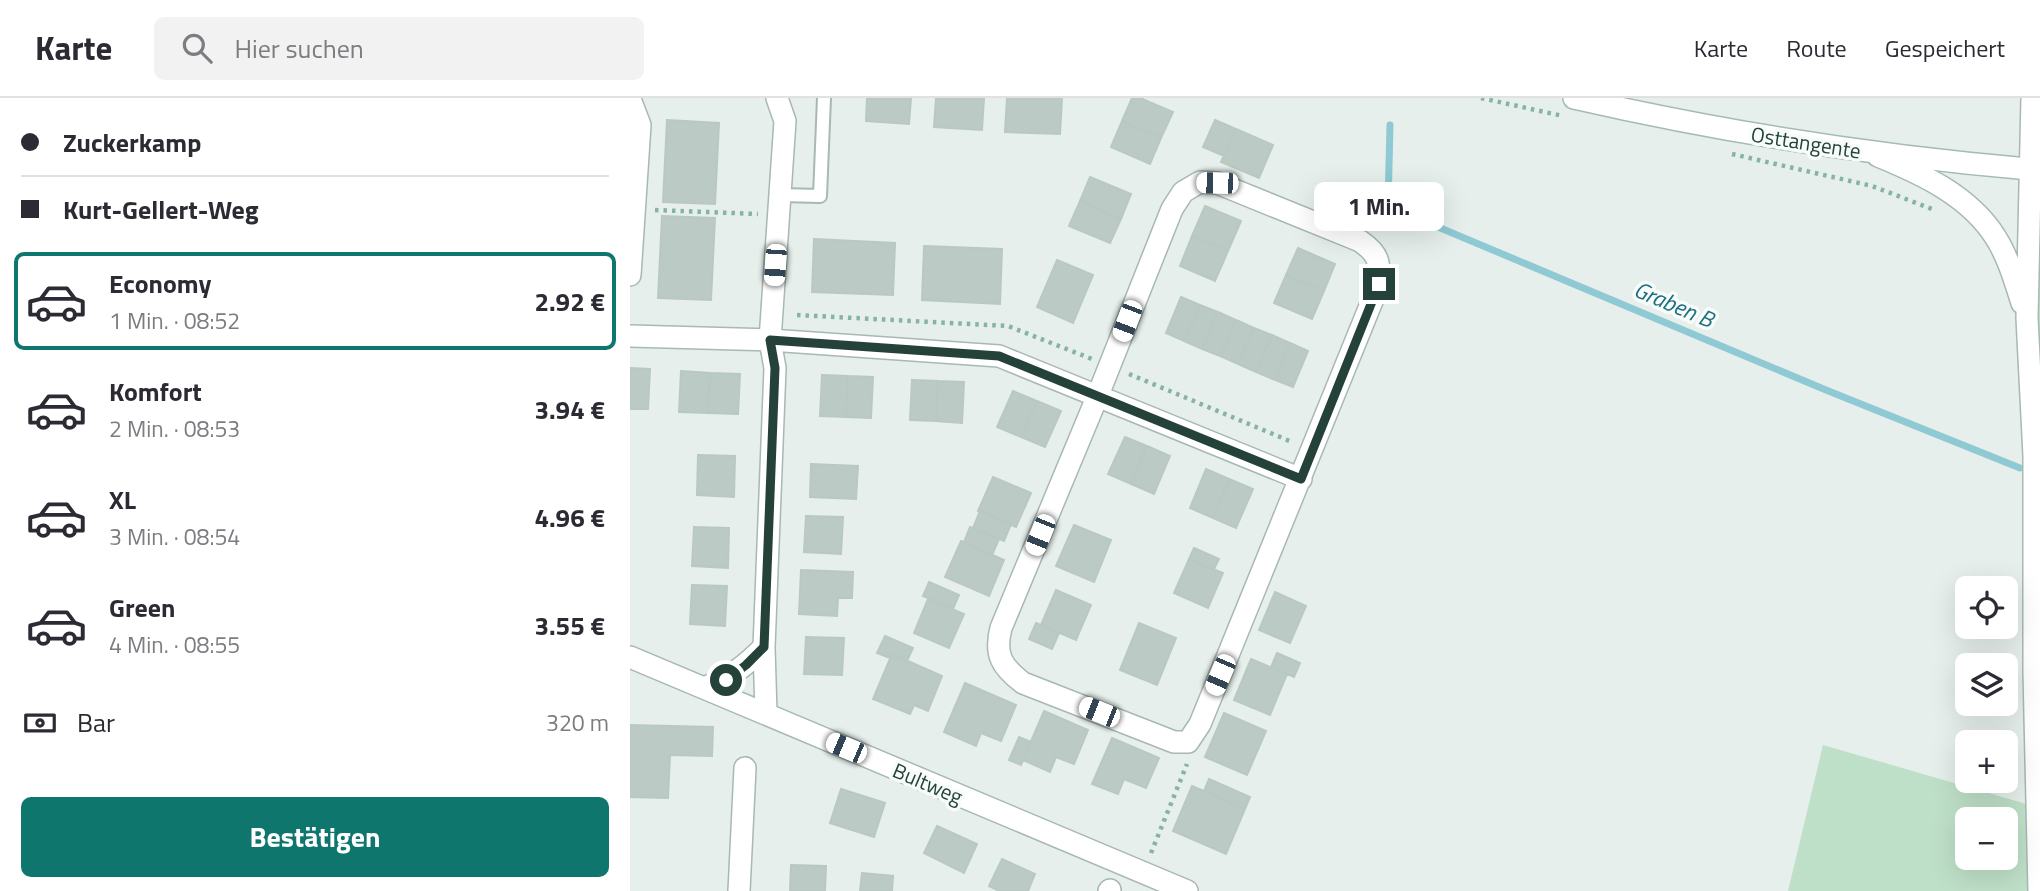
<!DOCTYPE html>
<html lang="de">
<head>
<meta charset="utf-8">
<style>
  body { margin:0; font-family:"Titillium Web",sans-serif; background:#f2f2f3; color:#2b2b33; height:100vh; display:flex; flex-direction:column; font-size:26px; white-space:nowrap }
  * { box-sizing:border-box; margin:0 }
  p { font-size:23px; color:#7c7c81 }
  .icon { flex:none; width:38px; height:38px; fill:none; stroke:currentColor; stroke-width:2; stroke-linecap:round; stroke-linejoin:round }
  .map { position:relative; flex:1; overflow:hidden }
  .sheet { display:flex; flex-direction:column; background:#fff; width:630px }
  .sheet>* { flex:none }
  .guide { display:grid; align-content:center; height:154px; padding:0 21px; background:#fff }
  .fabs { position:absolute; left:1325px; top:478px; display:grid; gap:14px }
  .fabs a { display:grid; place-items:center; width:63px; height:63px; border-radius:10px; background:#fff; box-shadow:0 7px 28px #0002; font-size:35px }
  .end { position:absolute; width:32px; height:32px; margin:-16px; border:9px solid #24423a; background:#fff; box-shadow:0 0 0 4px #fff }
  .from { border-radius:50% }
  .bubble { position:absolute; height:49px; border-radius:10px; background:#fff; box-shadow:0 7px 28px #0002; font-size:23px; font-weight:700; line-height:49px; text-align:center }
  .car { position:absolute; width:21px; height:42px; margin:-21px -10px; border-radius:9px; box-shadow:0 0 5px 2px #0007; background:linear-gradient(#fff 24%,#345 0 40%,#fff 0 76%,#345 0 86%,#fff 0) }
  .guide b { display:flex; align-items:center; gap:24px; height:66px; font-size:26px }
  .guide b+b { border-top:2px solid #e1e1e2 }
  .guide i { width:18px; height:18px; background:#2b2b33 }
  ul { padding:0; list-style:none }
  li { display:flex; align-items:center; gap:21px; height:98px; margin:0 14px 10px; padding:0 7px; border:4px solid transparent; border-radius:10px }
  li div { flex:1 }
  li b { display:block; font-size:26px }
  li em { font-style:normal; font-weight:700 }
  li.selected { border-color:#0f766e }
  li>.icon { width:63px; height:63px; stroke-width:1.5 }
  .pay { display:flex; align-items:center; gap:18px; height:77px; padding:0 21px; font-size:26px }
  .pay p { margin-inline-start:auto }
  .cta { display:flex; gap:14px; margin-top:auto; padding:14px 21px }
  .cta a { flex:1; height:80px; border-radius:10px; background:#0f766e; color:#fff; font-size:28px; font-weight:700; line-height:80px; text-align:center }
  header { display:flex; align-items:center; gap:42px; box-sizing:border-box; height:98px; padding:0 35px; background:#fff; border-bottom:2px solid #e1e1e2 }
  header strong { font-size:33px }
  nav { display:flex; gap:38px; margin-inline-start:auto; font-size:24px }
  .search { width:490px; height:63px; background:#f2f2f3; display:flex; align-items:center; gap:18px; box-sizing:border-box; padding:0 24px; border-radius:10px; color:#7c7c81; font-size:26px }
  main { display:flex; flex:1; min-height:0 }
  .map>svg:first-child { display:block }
  .green { fill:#bfe0c8; fill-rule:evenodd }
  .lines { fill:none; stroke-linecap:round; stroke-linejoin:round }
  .stream { stroke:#8ec9d4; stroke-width:7 }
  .building { fill:#bbcac4; stroke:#b8c9c2; stroke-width:2 }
  .service-casing { stroke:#a8b8b2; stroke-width:16 }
  .minor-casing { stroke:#a8b8b2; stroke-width:24 }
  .secondary-casing { stroke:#a4bbb3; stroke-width:24 }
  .path { stroke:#86b3a5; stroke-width:4.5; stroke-dasharray:3.5 5; stroke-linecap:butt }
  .service { stroke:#fff; stroke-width:12 }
  .minor { stroke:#fff; stroke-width:21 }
  .secondary { stroke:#fff; stroke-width:21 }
  .route { stroke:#24423a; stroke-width:9 }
  .labels { text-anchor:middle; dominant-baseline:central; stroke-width:7; stroke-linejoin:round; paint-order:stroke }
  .street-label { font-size:21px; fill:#24423a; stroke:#f7fbf9 }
  .water-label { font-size:23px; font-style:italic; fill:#1c6f80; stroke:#f7fbf9 }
</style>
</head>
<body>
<header>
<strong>Karte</strong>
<div class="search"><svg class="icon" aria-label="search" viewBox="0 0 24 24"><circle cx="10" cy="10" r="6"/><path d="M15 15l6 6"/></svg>Hier suchen</div>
<nav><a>Karte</a><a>Route</a><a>Gespeichert</a></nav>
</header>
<main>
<section class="sheet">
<div class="guide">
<b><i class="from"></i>Zuckerkamp</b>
<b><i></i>Kurt-Gellert-Weg</b>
</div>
<ul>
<li class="selected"><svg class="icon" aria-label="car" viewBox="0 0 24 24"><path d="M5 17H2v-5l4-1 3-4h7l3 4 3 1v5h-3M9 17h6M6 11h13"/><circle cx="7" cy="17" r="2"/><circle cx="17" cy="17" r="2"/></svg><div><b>Economy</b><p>1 Min. · 08:52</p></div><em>2.92 €</em></li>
<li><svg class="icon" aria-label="car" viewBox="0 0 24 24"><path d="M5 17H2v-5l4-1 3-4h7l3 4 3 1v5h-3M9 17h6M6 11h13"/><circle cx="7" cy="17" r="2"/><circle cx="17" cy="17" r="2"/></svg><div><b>Komfort</b><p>2 Min. · 08:53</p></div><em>3.94 €</em></li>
<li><svg class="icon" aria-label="car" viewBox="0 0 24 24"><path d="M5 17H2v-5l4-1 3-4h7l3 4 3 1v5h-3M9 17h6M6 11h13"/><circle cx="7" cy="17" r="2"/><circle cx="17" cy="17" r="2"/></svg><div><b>XL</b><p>3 Min. · 08:54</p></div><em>4.96 €</em></li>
<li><svg class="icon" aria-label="car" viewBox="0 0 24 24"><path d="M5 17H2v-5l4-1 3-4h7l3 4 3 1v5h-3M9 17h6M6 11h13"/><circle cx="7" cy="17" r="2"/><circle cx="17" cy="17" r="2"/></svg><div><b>Green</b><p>4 Min. · 08:55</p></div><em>3.55 €</em></li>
</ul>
<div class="pay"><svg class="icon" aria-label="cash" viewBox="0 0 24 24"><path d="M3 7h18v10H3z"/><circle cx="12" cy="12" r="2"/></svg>Bar<p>320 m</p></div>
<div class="cta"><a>Bestätigen</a></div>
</section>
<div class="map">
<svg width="1410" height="793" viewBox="0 0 1410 793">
  <rect width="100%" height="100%" fill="#e6efeb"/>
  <path class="green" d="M 1410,8 L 1410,793 L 1158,793 L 1193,647 L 1407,709 L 1404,358 ZM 1337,721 L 1376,721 L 1376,760 L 1337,760 Z"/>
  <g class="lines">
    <path class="stream" d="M 760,27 L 758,108 L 1196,292 L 1390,370"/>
  </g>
  <path class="building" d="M 237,0 L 281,0 L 279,26 L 236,23 Z
    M 306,0 L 354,0 L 352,32 L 304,29 Z
    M 377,0 L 432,0 L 430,36 L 375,34 Z
    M 502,0 L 510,0 L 543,14 L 531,40 L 492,23 Z
    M 37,22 L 89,25 L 85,106 L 33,104 Z
    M 585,22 L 606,31 L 594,58 L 573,49 Z
    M 492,23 L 531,40 L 520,66 L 481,49 Z
    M 606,31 L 643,47 L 629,80 L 591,64 Z
    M 460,79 L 501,96 L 491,121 L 450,103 Z
    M 450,103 L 491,121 L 480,145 L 439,128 Z
    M 575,108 L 611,123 L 598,153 L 562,138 Z
    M 32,118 L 85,120 L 81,202 L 28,200 Z
    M 562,138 L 598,153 L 585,183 L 550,168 Z
    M 184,141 L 265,145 L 263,197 L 182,194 Z
    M 294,148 L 372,151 L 370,206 L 292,202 Z
    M 668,150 L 705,166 L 694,193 L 656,177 Z
    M 427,162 L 463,177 L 443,225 L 407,209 Z
    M 656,177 L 694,193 L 682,221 L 644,205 Z
    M 551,199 L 570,207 L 554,243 L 536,235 Z
    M 570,207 L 588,214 L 572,251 L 554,243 Z
    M 588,214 L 606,222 L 590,258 L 572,251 Z
    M 606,222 L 624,230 L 608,266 L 590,258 Z
    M 624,230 L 642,237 L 626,274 L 608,266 Z
    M 642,237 L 660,245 L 645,282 L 626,274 Z
    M 660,245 L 678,253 L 663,289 L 645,282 Z
    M 0,270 L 20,271 L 18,311 L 0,311 Z
    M 51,273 L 80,275 L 78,315 L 49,314 Z
    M 80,275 L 110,276 L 108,316 L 78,315 Z
    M 192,277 L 218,278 L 216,319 L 190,318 Z
    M 218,278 L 243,279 L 241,320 L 216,319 Z
    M 282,282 L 308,283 L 306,323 L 280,322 Z
    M 308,283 L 334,284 L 332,325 L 306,323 Z
    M 383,293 L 407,303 L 391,339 L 367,329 Z
    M 407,303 L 431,313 L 415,349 L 391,339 Z
    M 495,339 L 517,348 L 501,386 L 478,376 Z
    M 517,348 L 540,358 L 524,396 L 501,386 Z
    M 68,357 L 105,358 L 104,399 L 67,397 Z
    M 181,366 L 228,368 L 226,401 L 180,399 Z
    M 576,371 L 599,381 L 583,420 L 560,410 Z
    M 363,379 L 401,395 L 386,429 L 348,413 Z
    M 599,381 L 623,391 L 606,430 L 583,420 Z
    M 350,413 L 381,426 L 374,443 L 343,430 Z
    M 176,418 L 213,419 L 211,456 L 174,454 Z
    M 444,427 L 481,442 L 464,484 L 426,468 Z
    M 64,429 L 99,430 L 98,470 L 62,468 Z
    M 340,429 L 369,441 L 362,457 L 334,444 Z
    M 331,443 L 374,462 L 359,498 L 315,479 Z
    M 564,450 L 589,461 L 584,471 L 559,461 Z
    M 559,461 L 593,475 L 578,510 L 544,495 Z
    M 171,472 L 223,474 L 222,500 L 208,500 L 207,518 L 169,516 Z
    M 299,484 L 329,497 L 323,511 L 293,498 Z
    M 62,487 L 97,488 L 95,528 L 60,526 Z
    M 426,492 L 461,507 L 446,542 L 411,527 Z
    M 645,494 L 676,508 L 660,545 L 629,532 Z
    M 298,501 L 334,516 L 319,550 L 284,535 Z
    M 406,525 L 429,535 L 422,551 L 399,541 Z
    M 509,525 L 546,540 L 527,587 L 490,572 Z
    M 255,538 L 283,550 L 277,563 L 262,556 L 260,560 L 247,555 Z
    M 176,539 L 214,540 L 212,577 L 174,576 Z
    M 647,555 L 670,565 L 664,579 L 641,569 Z
    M 262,556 L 312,578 L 298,613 L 284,607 L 280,616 L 243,601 Z
    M 621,561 L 657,576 L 640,617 L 604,602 Z
    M 335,585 L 386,607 L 371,643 L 351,635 L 346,648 L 314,634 Z
    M 414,613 L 458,632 L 444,666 L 426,659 L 420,674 L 393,662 Z
    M 594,615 L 636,633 L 617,677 L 575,659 Z
    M 0,627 L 83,629 L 82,658 L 40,657 L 38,700 L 0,699 Z
    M 389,639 L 401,644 L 391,667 L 379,662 Z
    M 482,640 L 529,660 L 516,690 L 494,681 L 488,696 L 462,686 Z
    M 579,681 L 620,699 L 615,711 L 574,693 Z
    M 562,688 L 615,711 L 596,756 L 543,733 Z
    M 211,691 L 255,705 L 244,739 L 200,725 Z
    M 307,728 L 347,746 L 334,775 L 294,755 Z
    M 372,761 L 405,776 L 398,793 L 369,793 L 359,788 Z
    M 161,767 L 196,768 L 195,793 L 160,793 Z
    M 232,775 L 263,778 L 262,793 L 230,793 Z"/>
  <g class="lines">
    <defs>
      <path id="service" d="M 150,97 L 190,98 L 194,0"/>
      <path id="minor" d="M 1402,0 L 1397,220 L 1404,358 L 1404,574 L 1409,793
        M 0,1 L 10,27 L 0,177
        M 1248,58 C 1292,76 1340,98 1366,140 C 1378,159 1385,183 1392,205
        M 570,84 L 587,85 L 730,143 C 749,156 750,164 749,186 L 570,626 L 558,644 L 544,644 L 393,585 C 372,569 364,557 371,530 L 468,297 L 542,111 L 553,94 Z
        M 0,238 L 140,242 L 369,258 L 671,381
        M 0,559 L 557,793
        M 76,589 C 100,580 116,567 134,549
        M 136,615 L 134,549 L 145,270 L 140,242 L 155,23 L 147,0
        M 109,793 L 115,670
        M 479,793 L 480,792"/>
      <path id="secondary" d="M 944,0 C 1097,35 1254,59 1410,72"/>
    </defs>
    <use href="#service" class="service-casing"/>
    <use href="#minor" class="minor-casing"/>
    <use href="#secondary" class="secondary-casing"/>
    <path class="path" d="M 851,0 L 933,18
      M 1102,56 L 1242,88 L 1302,111
      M 25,112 L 128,116
      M 167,217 L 378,228 L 462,261
      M 499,276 L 662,344
      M 521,755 L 557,666"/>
    <use href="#service" class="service"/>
    <use href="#minor" class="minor"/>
    <use href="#secondary" class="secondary"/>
  </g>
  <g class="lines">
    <path class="route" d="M 96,582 L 116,567 L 134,549 L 145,270 L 140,242 L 369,258 L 671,381 L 749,186"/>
  </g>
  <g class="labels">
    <g class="street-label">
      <text transform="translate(1176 44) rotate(9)">Osttangente</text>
      <text transform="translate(298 685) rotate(23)">Bultweg</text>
    </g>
    <g class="water-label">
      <text transform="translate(1044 206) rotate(23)">Graben B</text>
    </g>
  </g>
</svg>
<div class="fabs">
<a><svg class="icon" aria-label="locate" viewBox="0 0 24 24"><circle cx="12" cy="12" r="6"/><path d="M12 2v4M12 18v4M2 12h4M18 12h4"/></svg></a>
<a><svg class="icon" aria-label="layers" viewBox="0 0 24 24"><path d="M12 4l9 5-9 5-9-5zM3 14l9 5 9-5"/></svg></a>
<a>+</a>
<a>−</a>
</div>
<i class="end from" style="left:96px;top:582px"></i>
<i class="end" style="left:749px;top:186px"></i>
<div class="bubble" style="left:684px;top:84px;width:130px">1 Min.</div>
<i class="car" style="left:587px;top:85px;rotate:271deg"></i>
<i class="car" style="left:145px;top:167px;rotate:184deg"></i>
<i class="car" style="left:497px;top:223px;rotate:201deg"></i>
<i class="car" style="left:410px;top:437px;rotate:202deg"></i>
<i class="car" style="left:590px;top:577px;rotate:203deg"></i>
<i class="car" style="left:469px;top:614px;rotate:292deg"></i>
<i class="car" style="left:216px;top:650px;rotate:293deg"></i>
</div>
</main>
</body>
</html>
